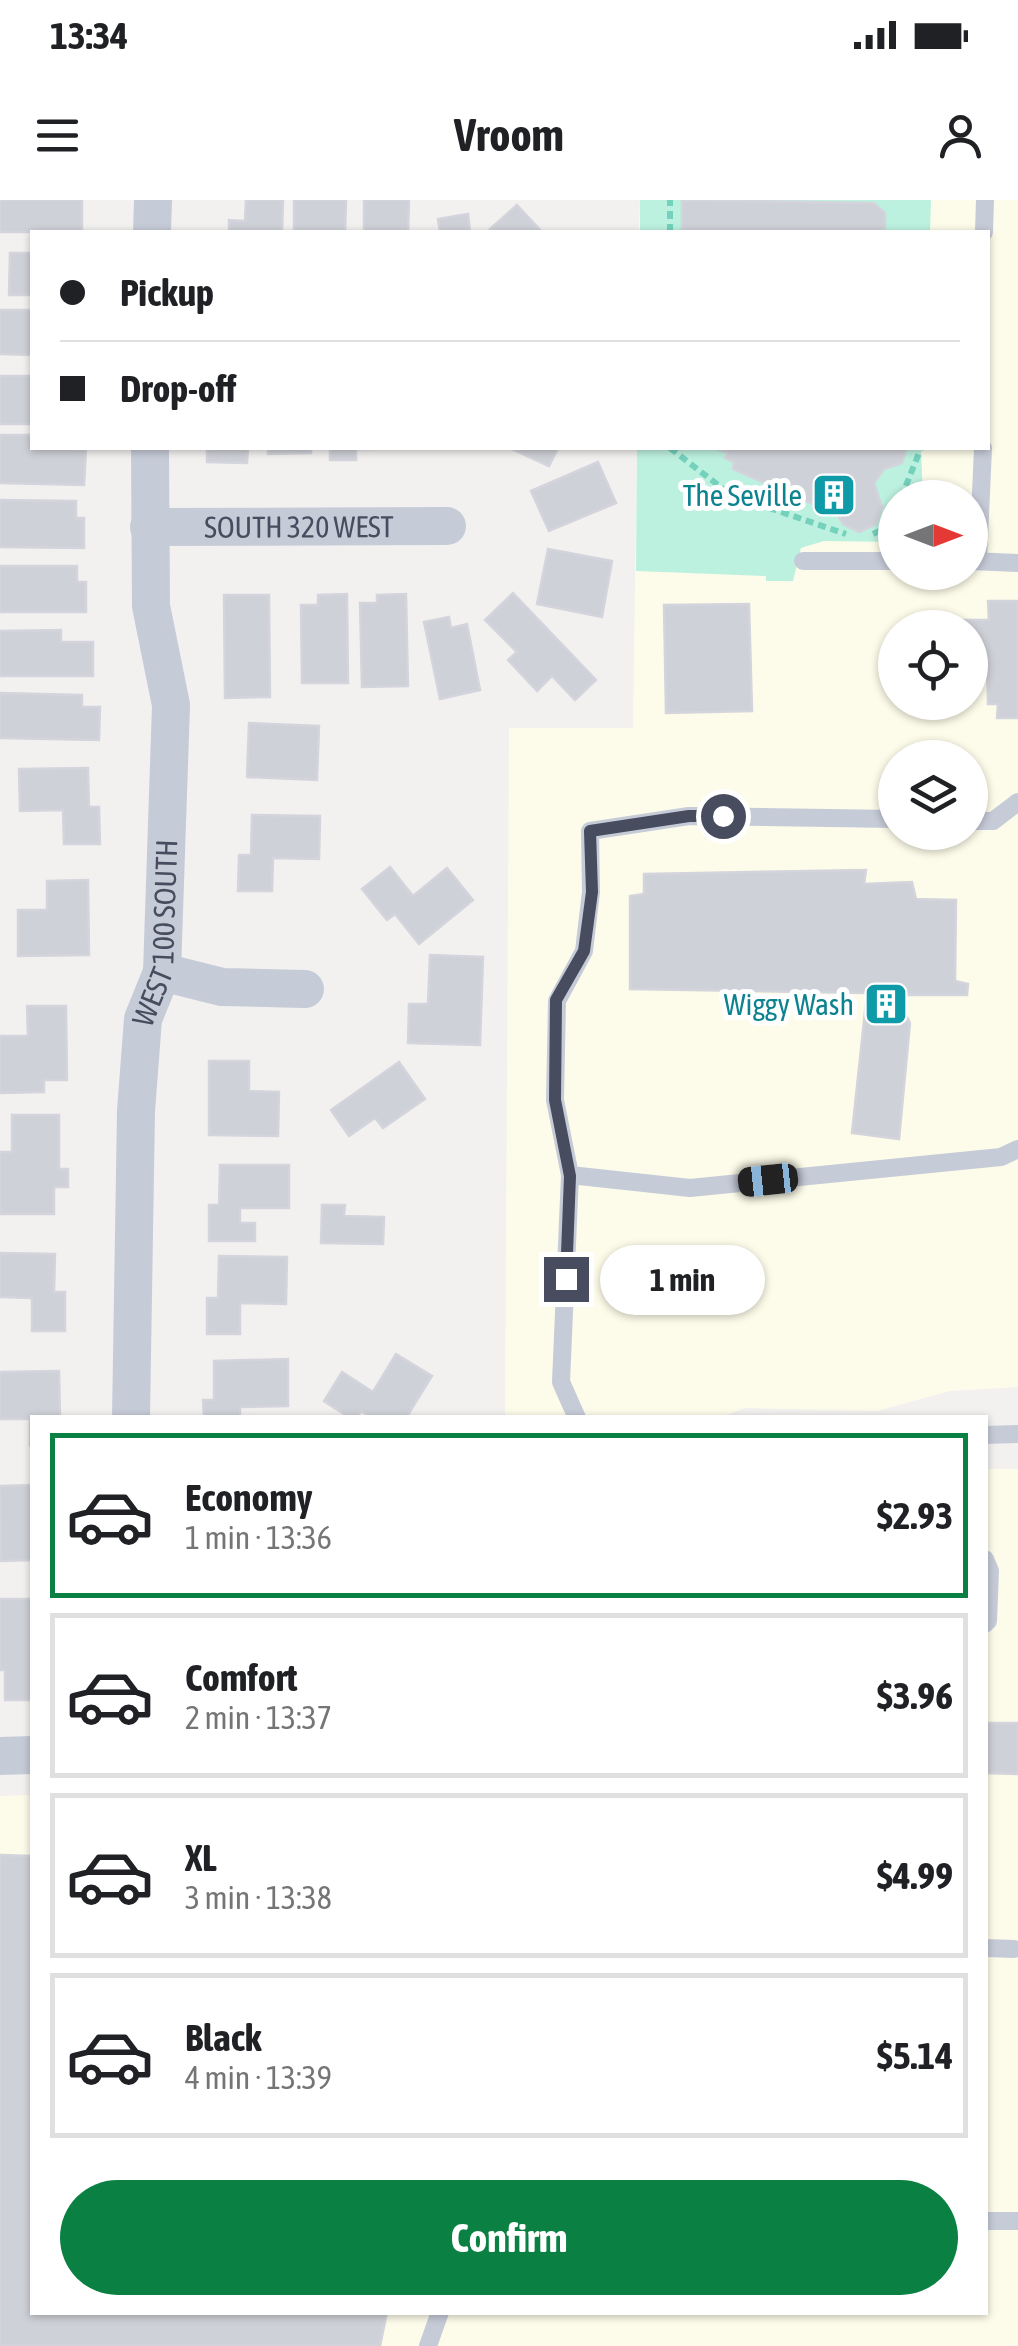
<!DOCTYPE html>
<html lang="en">
<head>
<meta charset="utf-8">
<style>
  body { margin:0; font-family:"Asap Condensed",sans-serif; background:#f6f6f6; color:#202124; height:100vh; display:flex; flex-direction:column; font-size:38px; white-space:nowrap }
  * { box-sizing:border-box; margin:0 }
  p { font-size:32px; color:#757577 }
  .icon { flex:none; width:55px; height:55px; fill:none; stroke:currentColor; stroke-width:2; stroke-linecap:round; stroke-linejoin:round }
  .map { position:relative; flex:1; overflow:hidden }
  .details { position:absolute; left:30px; top:1215px; width:958px; height:900px; display:flex; flex-direction:column; background:#fff; border-radius:0px; box-shadow:0 2px 8px #0004 }
  .details>* { flex:none }
  .hud { position:absolute; left:30px; top:30px; width:960px; height:220px; border-radius:0px; box-shadow:0 2px 8px #0004; display:grid; align-content:center; height:220px; padding:0 30px; background:#fff }
  .needle { width:65px; rotate:90deg }
  .tools { position:absolute; left:878px; top:280px; display:grid; gap:20px }
  .tools a { display:grid; place-items:center; width:110px; height:110px; border-radius:50%; background:#fff; box-shadow:0 2px 8px #0004; font-size:50px }
  .end { position:absolute; width:45px; height:45px; margin:-22px; border:12px solid #474d5e; background:#fff; box-shadow:0 0 0 5px #fff }
  .from { border-radius:50% }
  .bubble { position:absolute; height:70px; border-radius:35px; background:#fff; box-shadow:0 2px 8px #0004; font-size:32px; font-weight:700; line-height:70px; text-align:center }
  .car { position:absolute; width:30px; height:60px; margin:-30px -15px; border-radius:12px; box-shadow:0 0 8px 2px #0007; background:linear-gradient(#222 24%,#8ab4d8 0 40%,#222 0 76%,#8ab4d8 0 86%,#222 0) }
  .hud b { display:flex; align-items:center; gap:35px; height:95px; font-size:38px }
  .hud b+b { border-top:2px solid #e0e0e0 }
  .hud i { width:25px; height:25px; background:#202124 }
  ul { padding:18px 0 0; list-style:none }
  li { display:flex; align-items:center; gap:30px; height:165px; margin:0 20px 15px; padding:0 10px; border:5px solid #e0e0e0; border-radius:0px }
  li div { flex:1 }
  li b { display:block; font-size:38px }
  li em { font-style:normal; font-weight:700 }
  li.current { border-color:#0b8043 }
  li>.icon { width:90px; height:90px; stroke-width:1.5 }
  .button { display:flex; gap:20px; margin-top:auto; padding:20px 30px }
  .button a { flex:1; height:115px; border-radius:60px; background:#0b8043; color:#fff; font-size:40px; font-weight:700; line-height:115px; text-align:center }
  .status { display:flex; justify-content:space-between; align-items:center; height:70px; padding:0 50px; background:#fff; direction:ltr }
  .status svg { height:28px; fill:currentColor }
  header { display:flex; justify-content:space-between; align-items:center; height:130px; padding:0 30px; background:#fff; font-size:45px; font-weight:700 }
  .map>svg:first-child { display:block }
  .commercial { fill:#fdfcea; fill-rule:evenodd }
  .green { fill:#bdf1df }
  .building { fill:#cfd1d8; stroke:#d4d4dc; stroke-width:2.5 }
  .lines { fill:none; stroke-linecap:round; stroke-linejoin:round }
  .path { stroke:#74d1bc; stroke-width:6; stroke-dasharray:8 5; stroke-linecap:butt }
  .service { stroke:#c6cbd8; stroke-width:18 }
  .minor { stroke:#c6cbd8; stroke-width:38 }
  .route { stroke:#474d5e; stroke-width:12 }
  .labels { text-anchor:middle; dominant-baseline:central; stroke-width:10; stroke-linejoin:round; paint-order:stroke }
  .culture-label { font-size:30px; fill:#0d838f; stroke:#fff; text-anchor:end }
  .street-label { font-size:30px; fill:#474d5e; stroke:#fff }
</style>
</head>
<body>
<div class="status"><b>13:34</b><svg viewBox="0 0 49 12"><path d="M0 12V9h3v3zM5 12V6h3v6zM10 12V3h3v9zM15 12V0h3v12zM26 1h20v11H26zM47 4h2v5h-2z"/></svg></div>
<header><svg class="icon" aria-label="menu" viewBox="0 0 24 24"><path d="M4 6h16M4 12h16M4 18h16"/></svg>Vroom<svg class="icon" aria-label="person" viewBox="0 0 24 24"><circle cx="12" cy="8" r="4"/><path d="M4 21q1-7 8-7t8 7"/></svg></header>
<div class="map">
<svg width="1018" height="2146" viewBox="0 0 1018 2146">
  <rect width="100%" height="100%" fill="#f3f1f0"/>
  <path class="commercial" d="M 640,0 L 1018,0 L 1018,1187 L 950,1191 L 877,1211 L 745,1208 L 717,1218 L 505,1218 L 509,528 L 633,528 L 637,248 L 988,248 L 988,32 L 639,32 ZM 895,298 L 970,298 L 970,372 L 895,372 ZM 895,428 L 970,428 L 970,502 L 895,502 ZM 895,558 L 970,558 L 970,632 L 895,632 Z
    M 985,1269 L 1018,1269 L 1018,2146 L 0,2146 L 0,1596 L 32,1595 L 32,2112 L 985,2112 Z"/>
  <path class="green" d="M 640,0 L 931,0 L 930,32 L 640,32 Z
    M 637,248 L 921,248 L 923,297 L 895,298 L 895,342 L 824,341 L 801,348 L 793,381 L 766,381 L 766,376 L 636,371 Z"/>
  <path class="building" d="M 0,0 L 82,0 L 82,32 L 0,32 Z
    M 246,0 L 283,0 L 282,32 L 229,32 L 229,20 L 245,21 Z
    M 294,0 L 346,0 L 345,32 L 294,32 Z
    M 364,0 L 409,0 L 408,32 L 364,32 Z
    M 682,0 L 874,3 L 885,13 L 885,29 L 881,32 L 682,32 Z
    M 517,5 L 542,32 L 493,32 L 490,29 Z
    M 468,14 L 470,32 L 440,32 L 438,19 Z
    M 10,53 L 32,53 L 32,95 L 9,95 Z
    M 0,110 L 32,110 L 32,155 L 0,154 Z
    M 0,176 L 32,176 L 32,224 L 0,224 Z
    M 0,235 L 32,235 L 32,248 L 86,249 L 84,285 L 0,283 Z
    M 207,248 L 248,248 L 247,263 L 207,262 Z
    M 268,248 L 311,248 L 311,253 L 268,254 Z
    M 330,248 L 374,248 L 374,249 L 356,249 L 356,260 L 330,260 Z
    M 510,248 L 558,248 L 549,266 Z
    M 714,248 L 907,248 L 902,263 L 884,269 L 874,283 L 882,307 L 876,324 L 859,332 L 843,324 L 838,315 L 733,269 L 734,262 L 725,258 L 728,253 Z
    M 598,262 L 616,303 L 549,331 L 531,291 Z
    M 0,300 L 76,301 L 76,318 L 84,318 L 84,348 L 0,347 Z
    M 548,349 L 612,361 L 602,417 L 537,404 Z
    M 0,366 L 77,366 L 77,382 L 86,382 L 86,412 L 0,412 Z
    M 513,393 L 596,480 L 575,500 L 552,476 L 537,491 L 508,460 L 517,452 L 485,420 Z
    M 347,394 L 348,483 L 302,483 L 301,405 L 318,405 L 318,395 Z
    M 406,394 L 408,486 L 362,487 L 360,403 L 377,403 L 377,395 Z
    M 224,395 L 269,395 L 270,497 L 225,498 Z
    M 988,401 L 1018,401 L 1018,518 L 997,518 L 998,504 L 988,504 L 987,459 L 976,459 L 975,439 L 970,439 L 970,428 L 958,428 L 958,420 L 989,420 Z
    M 749,404 L 752,511 L 666,513 L 664,405 Z
    M 449,417 L 451,428 L 467,424 L 480,490 L 440,499 L 424,422 Z
    M 61,430 L 61,442 L 93,442 L 93,476 L 0,476 L 0,431 Z
    M 0,493 L 82,495 L 82,507 L 100,507 L 99,540 L 0,538 Z
    M 249,523 L 319,526 L 317,580 L 247,577 Z
    M 88,568 L 89,607 L 99,607 L 100,644 L 64,644 L 63,610 L 20,611 L 19,569 Z
    M 252,615 L 320,616 L 319,659 L 273,658 L 272,691 L 238,691 L 239,655 L 251,655 Z
    M 390,667 L 413,696 L 447,668 L 473,700 L 419,744 L 395,714 L 387,720 L 362,689 Z
    M 866,670 L 864,684 L 912,682 L 916,699 L 956,700 L 955,781 L 968,784 L 967,795 L 906,795 L 905,813 L 910,823 L 899,939 L 852,933 L 867,793 L 630,789 L 630,696 L 644,694 L 644,674 Z
    M 88,680 L 89,755 L 18,756 L 18,710 L 47,710 L 47,681 Z
    M 430,755 L 483,757 L 480,845 L 408,843 L 409,804 L 428,804 Z
    M 27,806 L 66,806 L 67,880 L 44,880 L 44,892 L 0,893 L 0,836 L 28,836 Z
    M 209,861 L 249,861 L 249,891 L 279,892 L 278,936 L 209,935 Z
    M 399,862 L 425,899 L 383,928 L 375,918 L 349,936 L 331,910 Z
    M 12,915 L 59,915 L 59,969 L 68,969 L 68,987 L 54,987 L 54,1014 L 0,1014 L 0,952 L 12,952 Z
    M 220,965 L 289,965 L 289,1008 L 240,1008 L 240,1023 L 255,1023 L 255,1041 L 209,1041 L 209,1005 L 219,1005 Z
    M 322,1005 L 345,1005 L 344,1016 L 384,1017 L 383,1044 L 321,1043 Z
    M 0,1053 L 55,1054 L 54,1092 L 65,1092 L 65,1131 L 32,1131 L 32,1098 L 0,1097 Z
    M 219,1056 L 287,1057 L 286,1104 L 240,1103 L 240,1134 L 207,1134 L 207,1098 L 218,1098 Z
    M 396,1154 L 432,1176 L 406,1218 L 372,1218 L 361,1211 L 357,1218 L 350,1218 L 324,1201 L 342,1172 L 373,1192 Z
    M 288,1159 L 288,1206 L 240,1207 L 240,1218 L 204,1218 L 203,1200 L 214,1200 L 214,1161 Z
    M 59,1171 L 60,1218 L 32,1218 L 30,1247 L 30,1219 L 0,1219 L 0,1172 Z
    M 32,1285 L 32,1360 L 1,1361 L 0,1286 Z
    M 0,1399 L 32,1399 L 32,1500 L 5,1500 L 5,1470 L 0,1470 Z
    M 985,1523 L 1018,1523 L 1018,1574 L 985,1573 Z
    M 0,1655 L 32,1656 L 32,2112 L 387,2112 L 380,2146 L 0,2146 Z"/>
  <g class="lines">
    <path class="path" d="M 670,32 L 670,0
      M 670,248 L 731,295 L 846,334
      M 901,298 L 921,248
      M 873,334 L 886,328 L 895,309"/>
    <path class="service" d="M 984,32 L 985,0
      M 803,361 L 895,361
      M 970,361 L 1018,363
      M 978,361 L 983,248
      M 895,619 L 689,616 L 590,631 L 591,692 L 584,751 L 557,801 L 555,900 L 570,975 L 690,988 L 1001,957 L 1018,949
      M 970,621 L 993,621 L 1018,602
      M 570,975 L 561,1182 L 577,1218
      M 985,1235 L 1018,1234
      M 985,1359 L 990,1371 L 988,1421 L 985,1424
      M 985,1748 L 1014,1749
      M 985,2021 L 1018,2021
      M 428,2146 L 440,2112"/>
    <g class="minor">
      <path d="M 152,32 L 153,0"/>
      <path id="s1" d="M 149,327 L 447,326"/>
      <path d="M 162,772 L 222,787 L 305,789"/>
      <path id="s2" d="M 131,1218 L 136,911 L 143,819 L 162,772 L 171,505 L 151,406 L 150,248"/>
      <path d="M 0,1556 L 32,1555"/>
    </g>
  </g>
  <g class="lines">
    <path class="route" d="M 566,1079 L 570,976 L 555,900 L 556,800 L 584,751 L 592,692 L 590,631 L 689,616 L 723,616"/>
  </g>
  <defs>
    <symbol id="building-square" viewBox="-11 -11 22 22"><rect x="-9" y="-9" width="18" height="18" rx="4" fill="#0f9aa8" stroke="#fff"/><path d="M-4-6H4V6H1V3H-1V6H-4ZM-2.5-4.3h1.7v1.8h-1.7ZM.8-4.3h1.7v1.8H.8ZM-2.5-1h1.7V.8h-1.7ZM.8-1h1.7V.8H.8Z" fill="#fff"/></symbol>
  </defs>
  <g fill-rule="evenodd">
    <use href="#building-square" x="809" y="270" width="50" height="50"/>
    <use href="#building-square" x="861" y="779" width="50" height="50"/>
  </g>
  <g class="labels">
    <g class="culture-label">
      <text x="802" y="295">The Seville</text>
      <text x="854" y="804">Wiggy Wash</text>
    </g>
    <g class="street-label">
      <text stroke="none"><textPath href="#s1" startOffset="150">SOUTH 320 WEST</textPath></text>
      <text stroke="none"><textPath href="#s2" startOffset="488">WEST 100 SOUTH</textPath></text>
    </g>
  </g>
</svg>
<div class="tools">
<a><svg class="needle" viewBox="-14 -14 28 28"><path d="M0-13l5 13h-10z" fill="#e53935"/><path d="M0 13l5-13h-10z" fill="#757577"/></svg></a>
<a><svg class="icon" aria-label="locate" viewBox="0 0 24 24"><circle cx="12" cy="12" r="6"/><path d="M12 2v4M12 18v4M2 12h4M18 12h4"/></svg></a>
<a><svg class="icon" aria-label="layers" viewBox="0 0 24 24"><path d="M12 4l9 5-9 5-9-5zM3 14l9 5 9-5"/></svg></a>
</div>
<i class="end from" style="left:723px;top:616px"></i>
<i class="end" style="left:566px;top:1079px"></i>
<div class="bubble" style="left:600px;top:1045px;width:165px">1 min</div>
<i class="car" style="left:768px;top:980px;rotate:264deg"></i>
<div class="hud">
<b><i class="from"></i>Pickup</b>
<b><i></i>Drop-off</b>
</div>
<section class="details">
<ul>
<li class="current"><svg class="icon" aria-label="car" viewBox="0 0 24 24"><path d="M5 17H2v-5l4-1 3-4h7l3 4 3 1v5h-3M9 17h6M6 11h13"/><circle cx="7" cy="17" r="2"/><circle cx="17" cy="17" r="2"/></svg><div><b>Economy</b><p>1 min · 13:36</p></div><em>$2.93</em></li>
<li><svg class="icon" aria-label="car" viewBox="0 0 24 24"><path d="M5 17H2v-5l4-1 3-4h7l3 4 3 1v5h-3M9 17h6M6 11h13"/><circle cx="7" cy="17" r="2"/><circle cx="17" cy="17" r="2"/></svg><div><b>Comfort</b><p>2 min · 13:37</p></div><em>$3.96</em></li>
<li><svg class="icon" aria-label="car" viewBox="0 0 24 24"><path d="M5 17H2v-5l4-1 3-4h7l3 4 3 1v5h-3M9 17h6M6 11h13"/><circle cx="7" cy="17" r="2"/><circle cx="17" cy="17" r="2"/></svg><div><b>XL</b><p>3 min · 13:38</p></div><em>$4.99</em></li>
<li><svg class="icon" aria-label="car" viewBox="0 0 24 24"><path d="M5 17H2v-5l4-1 3-4h7l3 4 3 1v5h-3M9 17h6M6 11h13"/><circle cx="7" cy="17" r="2"/><circle cx="17" cy="17" r="2"/></svg><div><b>Black</b><p>4 min · 13:39</p></div><em>$5.14</em></li>
</ul>
<div class="button"><a>Confirm</a></div>
</section>
</div>
</body>
</html>
